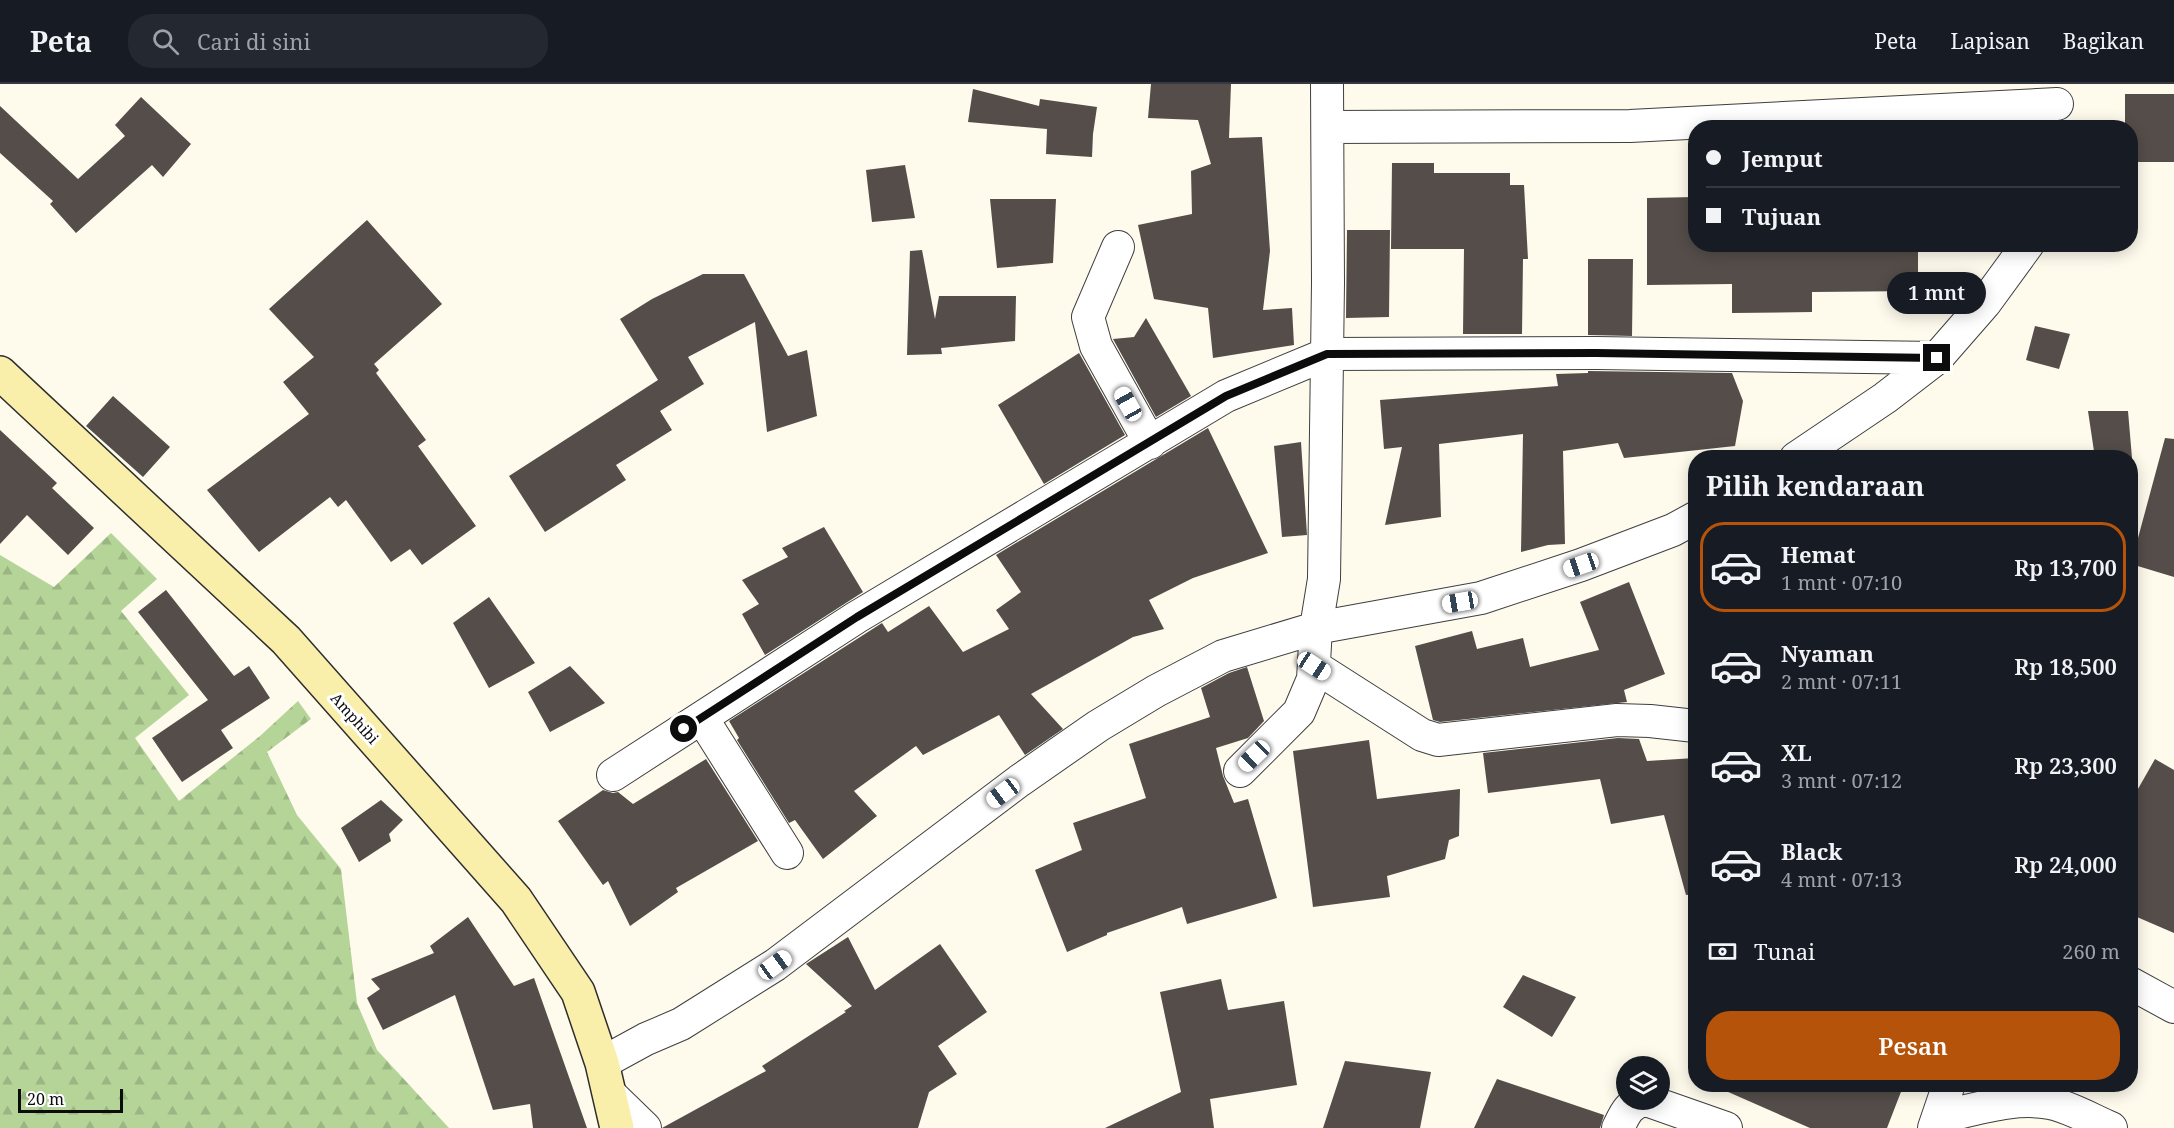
<!DOCTYPE html>
<html lang="id">
<head>
<meta charset="utf-8">
<style>
  body { margin:0; font-family:"Noto Serif",serif; background:#242831; color:#f1f3f6; height:100vh; display:flex; flex-direction:column; font-size:22px; white-space:nowrap }
  * { box-sizing:border-box; margin:0 }
  p { font-size:20px; color:#9ea1a6 }
  .icon { flex:none; width:33px; height:33px; fill:none; stroke:currentColor; stroke-width:2; stroke-linecap:round; stroke-linejoin:round }
  .map { position:relative; flex:1; overflow:hidden }
  .sheet { position:absolute; left:1688px; top:366px; width:450px; height:642px; display:flex; flex-direction:column; background:#171b24; border-radius:24px; box-shadow:0 3px 15px #0003 }
  .sheet>* { flex:none }
  .top-card { position:absolute; left:1688px; top:36px; width:450px; height:132px; border-radius:24px; box-shadow:0 3px 15px #0003; display:grid; align-content:center; height:132px; padding:0 18px; background:#171b24 }
  .tools { position:absolute; left:1616px; top:972px; display:grid; gap:12px }
  .tools a { display:grid; place-items:center; width:54px; height:54px; border-radius:50%; background:#171b24; box-shadow:0 3px 15px #0003; font-size:30px }
  .scale { position:absolute; left:18px; bottom:15px; width:105px; box-sizing:border-box; padding-left:6px; border:3px solid #0c0c0c; border-top:0; font-size:16px; line-height:21px; white-space:nowrap; color:#0c0c0c; -webkit-text-stroke:4px #fff; paint-order:stroke }
  .end { position:absolute; width:27px; height:27px; margin:-14px; border:8px solid #0c0c0c; background:#fff; box-shadow:0 0 0 3px #fff }
  .from { border-radius:50% }
  .bubble { position:absolute; height:42px; border-radius:21px; background:#171b24; box-shadow:0 3px 15px #0003; font-size:20px; font-weight:600; line-height:42px; text-align:center }
  .car { position:absolute; width:18px; height:36px; margin:-18px -9px; border-radius:8px; box-shadow:0 0 4px 2px #0007; background:linear-gradient(#fff 24%,#345 0 40%,#fff 0 76%,#345 0 86%,#fff 0) }
  .top-card b { display:flex; align-items:center; gap:21px; height:57px; font-size:22px }
  .top-card b+b { border-top:2px solid #363941 }
  .top-card i { width:15px; height:15px; background:#f1f3f6 }
  ul { padding:0; list-style:none }
  li { display:flex; align-items:center; gap:18px; height:90px; margin:0 12px 9px; padding:0 6px; border:3px solid transparent; border-radius:24px }
  li div { flex:1 }
  li b { display:block; font-size:22px }
  li em { font-style:normal; font-weight:600 }
  li.selected { border-color:#b45309 }
  li>.icon { width:54px; height:54px; stroke-width:1.5 }
  h2 { padding:0 18px; font-size:27px; line-height:72px }
  .pay { display:flex; align-items:center; gap:15px; height:66px; padding:0 18px; font-size:22px }
  .pay p { margin-inline-start:auto }
  .button { display:flex; gap:12px; margin-top:auto; padding:12px 18px }
  .button a { flex:1; height:69px; border-radius:24px; background:#b45309; color:#fff; font-size:24px; font-weight:600; line-height:69px; text-align:center }
  header { display:flex; align-items:center; gap:36px; box-sizing:border-box; height:84px; padding:0 30px; background:#171b24; border-bottom:2px solid #363941 }
  header strong { font-size:28px }
  nav { display:flex; gap:33px; margin-inline-start:auto; font-size:21px }
  .search { width:420px; height:54px; background:#242831; display:flex; align-items:center; gap:15px; box-sizing:border-box; padding:0 21px; border-radius:24px; color:#9ea1a6; font-size:22px }
  .map>svg:first-child { display:block }
  .forest { fill:url(#forest-firs) }
  .building { fill:#544d49 }
  .lines { fill:none; stroke-linecap:round; stroke-linejoin:round }
  .street-casing { stroke:#3f3f3f; stroke-width:34 }
  .secondary-casing { stroke:#2e2e2e; stroke-width:36 }
  .street { stroke:#fff; stroke-width:32 }
  .secondary { stroke:#faefaa; stroke-width:33 }
  .route { stroke:#0c0c0c; stroke-width:8 }
  .labels { text-anchor:middle; dominant-baseline:central; stroke-width:6; stroke-linejoin:round; paint-order:stroke }
  .street-label { font-size:15px; fill:#0c0c0c; stroke:#fff }
</style>
</head>
<body>
<header>
<strong>Peta</strong>
<div class="search"><svg class="icon" aria-label="search" viewBox="0 0 24 24"><circle cx="10" cy="10" r="6"/><path d="M15 15l6 6"/></svg>Cari di sini</div>
<nav><a>Peta</a><a>Lapisan</a><a>Bagikan</a></nav>
</header>
<div class="map">
<svg width="2174" height="1044" viewBox="0 0 2174 1044">
  <defs>
    <pattern id="forest-firs" width="22" height="20" patternUnits="userSpaceOnUse" patternTransform="scale(1.5)"><rect width="22" height="20" fill="#b5d598"/><path d="M5 1l3.5 6h-7zM16 11l3.5 6h-7z" fill="#9ab682"/></pattern>
  </defs>
  <rect width="100%" height="100%" fill="#fefaec"/>
  <path class="forest" d="M 111,449 L 157,495 L 121,527 L 189,611 L 135,654 L 179,717 L 260,652 L 298,617 L 311,635 L 267,668 L 297,731 L 341,785 L 357,919 L 377,966 L 449,1044 L 0,1044 L 0,471 L 54,503 Z"/>
  <path class="building" d="M 1151,0 L 1231,0 L 1229,54 L 1262,53 L 1270,167 L 1263,226 L 1292,224 L 1294,261 L 1213,274 L 1208,224 L 1154,215 L 1138,141 L 1192,130 L 1191,87 L 1211,80 L 1198,36 L 1148,34 Z
    M 973,5 L 1039,22 L 1040,15 L 1097,23 L 1093,50 L 1092,73 L 1046,70 L 1047,45 L 968,38 Z
    M 2125,10 L 2174,10 L 2174,78 L 2130,78 L 2130,44 L 2125,44 Z
    M 141,13 L 191,60 L 163,93 L 152,81 L 76,149 L 50,120 L 53,117 L 0,69 L 0,22 L 78,95 L 125,52 L 115,41 Z
    M 1392,79 L 1434,79 L 1434,89 L 1510,89 L 1510,101 L 1524,101 L 1528,175 L 1523,175 L 1522,250 L 1463,250 L 1464,165 L 1391,165 Z
    M 905,81 L 915,134 L 872,138 L 866,86 Z
    M 1695,113 L 1695,160 L 1918,160 L 1918,207 L 1812,208 L 1812,228 L 1732,229 L 1732,200 L 1647,201 L 1647,114 Z
    M 990,115 L 1056,115 L 1053,179 L 997,184 Z
    M 367,136 L 442,220 L 374,280 L 379,286 L 376,289 L 426,356 L 418,362 L 476,442 L 422,481 L 410,465 L 391,478 L 346,416 L 338,423 L 330,413 L 259,468 L 207,406 L 309,330 L 283,298 L 314,273 L 269,225 Z
    M 1347,146 L 1390,146 L 1389,233 L 1346,234 Z
    M 922,166 L 935,235 L 939,212 L 1016,212 L 1015,257 L 941,264 L 942,270 L 907,271 L 910,167 Z
    M 1588,175 L 1633,175 L 1632,252 L 1588,251 Z
    M 703,190 L 744,190 L 788,272 L 807,266 L 817,332 L 767,348 L 755,238 L 688,273 L 704,300 L 660,327 L 672,346 L 616,381 L 626,396 L 545,448 L 509,392 L 658,296 L 620,235 L 652,215 Z
    M 1146,234 L 1191,312 L 1156,333 L 1113,255 L 1134,253 Z
    M 2035,242 L 2070,250 L 2059,285 L 2026,276 Z
    M 1079,269 L 1125,351 L 1044,400 L 998,321 Z
    M 1588,287 L 1732,289 L 1743,317 L 1735,362 L 1624,374 L 1618,359 L 1563,367 L 1565,460 L 1548,461 L 1521,468 L 1523,350 L 1439,360 L 1441,433 L 1385,441 L 1402,363 L 1384,365 L 1380,316 L 1558,302 L 1556,290 L 1588,289 Z
    M 113,312 L 170,363 L 143,393 L 86,342 Z
    M 2088,327 L 2128,327 L 2132,374 L 2095,374 Z
    M 1208,344 L 1268,469 L 1193,494 L 1149,516 L 1164,545 L 1133,553 L 1031,610 L 1063,645 L 1025,671 L 999,631 L 923,671 L 916,662 L 854,707 L 877,732 L 823,775 L 795,736 L 789,739 L 737,656 L 739,654 L 729,637 L 882,539 L 888,548 L 929,522 L 963,568 L 1009,545 L 996,526 L 1021,508 L 996,471 Z
    M 0,346 L 57,399 L 52,404 L 94,444 L 68,471 L 27,431 L 0,460 Z
    M 2165,354 L 2174,355 L 2174,493 L 2131,480 Z
    M 1301,358 L 1307,451 L 1282,453 L 1274,362 Z
    M 824,443 L 863,508 L 765,571 L 742,530 L 759,520 L 742,496 L 788,473 L 782,464 Z
    M 1629,498 L 1665,590 L 1624,606 L 1627,618 L 1440,638 L 1433,636 L 1415,562 L 1472,547 L 1477,565 L 1523,554 L 1530,583 L 1599,566 L 1580,518 Z
    M 166,506 L 234,592 L 249,582 L 270,614 L 221,646 L 233,664 L 182,698 L 152,654 L 208,616 L 138,528 Z
    M 489,513 L 535,579 L 489,604 L 453,539 Z
    M 570,582 L 605,619 L 550,648 L 528,608 Z
    M 1247,583 L 1264,637 L 1248,654 L 1216,664 L 1223,692 L 1234,719 L 1248,715 L 1277,814 L 1187,840 L 1182,823 L 1107,849 L 1107,851 L 1067,868 L 1035,786 L 1082,766 L 1073,739 L 1146,714 L 1129,660 L 1210,633 L 1201,604 L 1229,589 Z
    M 1618,654 L 1639,655 L 1647,677 L 1695,674 L 1695,810 L 1686,811 L 1664,731 L 1611,740 L 1600,695 L 1488,709 L 1483,669 Z
    M 1369,656 L 1377,715 L 1460,705 L 1459,752 L 1449,756 L 1445,775 L 1387,792 L 1390,813 L 1313,823 L 1293,667 Z
    M 706,675 L 758,757 L 676,804 L 678,808 L 630,842 L 608,797 L 603,801 L 558,737 L 603,706 L 613,709 L 618,708 L 633,720 Z
    M 2155,675 L 2174,686 L 2174,849 L 2130,830 L 2130,719 Z
    M 381,716 L 403,736 L 389,750 L 391,757 L 359,778 L 341,744 Z
    M 468,833 L 514,902 L 534,894 L 587,1044 L 533,1044 L 530,1020 L 493,1026 L 455,911 L 383,946 L 367,914 L 380,905 L 371,895 L 434,869 L 430,862 Z
    M 848,853 L 875,906 L 940,860 L 987,928 L 938,962 L 957,990 L 929,1008 L 918,1044 L 662,1044 L 766,987 L 762,982 L 846,928 L 844,927 L 852,922 L 806,880 Z
    M 1523,891 L 1576,913 L 1552,953 L 1503,923 Z
    M 1221,895 L 1228,926 L 1284,917 L 1297,1001 L 1210,1015 L 1214,1044 L 1105,1044 L 1181,1008 L 1160,908 Z
    M 1345,977 L 1431,988 L 1420,1044 L 1323,1044 Z
    M 1497,995 L 1604,1031 L 1600,1044 L 1474,1044 Z
    M 1710,1000 L 1904,1000 L 1887,1044 L 1810,1044 Z"/>
  <g class="lines">
    <defs>
      <path id="street" d="M 1328,43 L 1630,42 L 2057,20
        M 1118,163 L 1088,233 L 1096,262 L 1150,359
        M 1796,374 L 1885,314 L 1937,274 L 1985,219 L 2028,160
        M 1314,582 L 1422,651 L 1438,656 L 1617,636 L 1650,637 L 1695,642
        M 702,634 L 787,769
        M 1240,687 L 1299,628 L 1313,595 L 1316,544 L 1324,495 L 1328,199 L 1327,0
        M 613,691 L 857,533 L 1226,312 L 1327,270 L 1596,269 L 1937,274
        M 2130,899 L 2174,923
        M 602,979 L 646,955 L 681,940 L 775,881 L 1019,697 L 1098,642 L 1156,607 L 1223,572 L 1316,544 L 1481,514 L 1581,481 L 1673,446 L 1695,434
        M 611,1011 L 645,1044
        M 1646,1016 L 1726,1044
        M 1939,1033 C 1975,1026 2013,1012 2050,1019 C 2068,1022 2094,1037 2111,1044
        M 1618,1044 C 1625,1030 1628,1021 1643,1016
        M 1934,1044 L 1949,1000"/>
      <path id="secondary" d="M 0,289 L 286,556 L 516,816 L 578,908 L 602,979 L 617,1044"/>
    </defs>
    <use href="#street" class="street-casing"/>
    <use href="#secondary" class="secondary-casing"/>
    <use href="#street" class="street"/>
    <use href="#secondary" class="secondary"/>
  </g>
  <g class="lines">
    <path class="route" d="M 684,645 L 857,533 L 1226,312 L 1327,270 L 1596,269 L 1937,274"/>
  </g>
  <g class="labels">
    <g class="street-label">
      <text transform="translate(355 634) rotate(48)">Amphibi</text>
    </g>
  </g>
</svg>
<div class="tools">
<a><svg class="icon" aria-label="layers" viewBox="0 0 24 24"><path d="M12 4l9 5-9 5-9-5zM3 14l9 5 9-5"/></svg></a>
</div>
<div class="scale">20 m</div>
<i class="end from" style="left:684px;top:645px"></i>
<i class="end" style="left:1937px;top:274px"></i>
<div class="bubble" style="left:1887px;top:188px;width:99px">1 mnt</div>
<i class="car" style="left:1128px;top:320px;rotate:331deg"></i>
<i class="car" style="left:1581px;top:481px;rotate:251deg"></i>
<i class="car" style="left:1460px;top:518px;rotate:260deg"></i>
<i class="car" style="left:1314px;top:582px;rotate:123deg"></i>
<i class="car" style="left:1254px;top:672px;rotate:226deg"></i>
<i class="car" style="left:1003px;top:709px;rotate:233deg"></i>
<i class="car" style="left:775px;top:881px;rotate:54deg"></i>
<div class="top-card">
<b><i class="from"></i>Jemput</b>
<b><i></i>Tujuan</b>
</div>
<section class="sheet">
<h2>Pilih kendaraan</h2>
<ul>
<li class="selected"><svg class="icon" aria-label="car" viewBox="0 0 24 24"><path d="M5 17H2v-5l4-1 3-4h7l3 4 3 1v5h-3M9 17h6M6 11h13"/><circle cx="7" cy="17" r="2"/><circle cx="17" cy="17" r="2"/></svg><div><b>Hemat</b><p>1 mnt · 07:10</p></div><em>Rp 13,700</em></li>
<li><svg class="icon" aria-label="car" viewBox="0 0 24 24"><path d="M5 17H2v-5l4-1 3-4h7l3 4 3 1v5h-3M9 17h6M6 11h13"/><circle cx="7" cy="17" r="2"/><circle cx="17" cy="17" r="2"/></svg><div><b>Nyaman</b><p>2 mnt · 07:11</p></div><em>Rp 18,500</em></li>
<li><svg class="icon" aria-label="car" viewBox="0 0 24 24"><path d="M5 17H2v-5l4-1 3-4h7l3 4 3 1v5h-3M9 17h6M6 11h13"/><circle cx="7" cy="17" r="2"/><circle cx="17" cy="17" r="2"/></svg><div><b>XL</b><p>3 mnt · 07:12</p></div><em>Rp 23,300</em></li>
<li><svg class="icon" aria-label="car" viewBox="0 0 24 24"><path d="M5 17H2v-5l4-1 3-4h7l3 4 3 1v5h-3M9 17h6M6 11h13"/><circle cx="7" cy="17" r="2"/><circle cx="17" cy="17" r="2"/></svg><div><b>Black</b><p>4 mnt · 07:13</p></div><em>Rp 24,000</em></li>
</ul>
<div class="pay"><svg class="icon" aria-label="cash" viewBox="0 0 24 24"><path d="M3 7h18v10H3z"/><circle cx="12" cy="12" r="2"/></svg>Tunai<p>260 m</p></div>
<div class="button"><a>Pesan</a></div>
</section>
</div>
</body>
</html>
